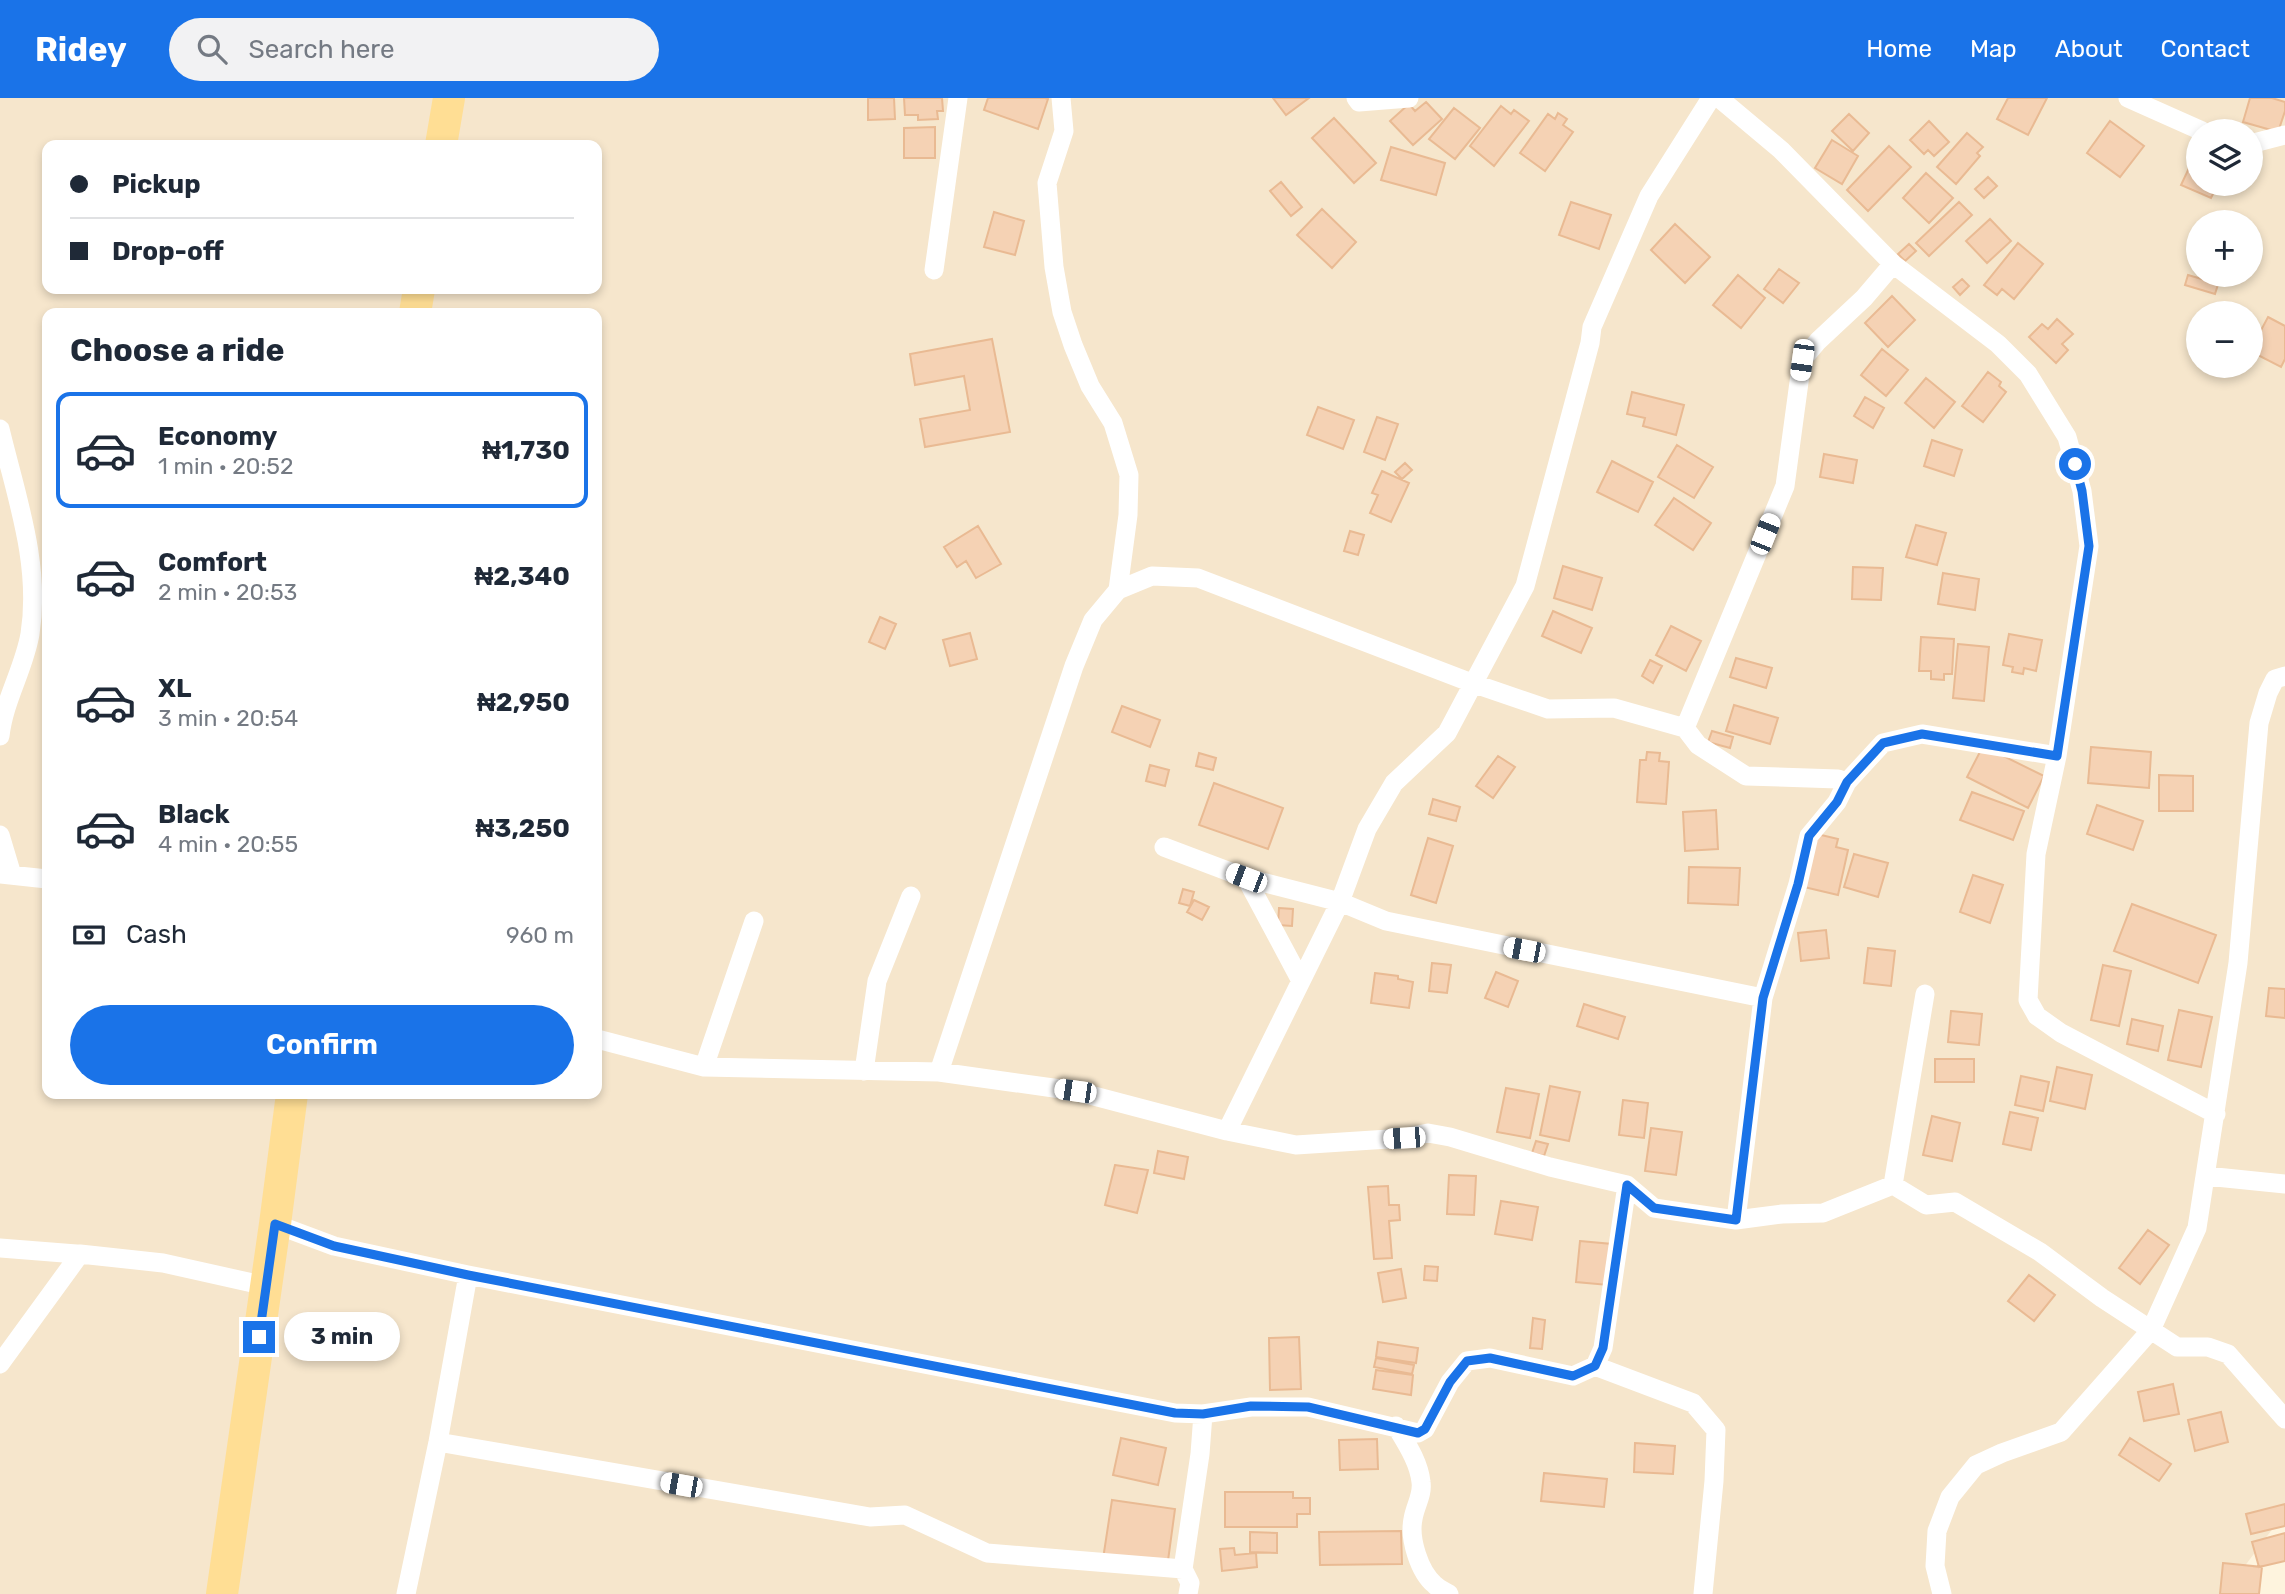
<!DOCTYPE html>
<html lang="en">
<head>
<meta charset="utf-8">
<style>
  body { margin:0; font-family:Rubik,sans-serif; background:#f2f2f3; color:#1f2937; height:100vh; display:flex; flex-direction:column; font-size:26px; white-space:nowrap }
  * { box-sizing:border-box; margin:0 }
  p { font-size:23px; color:#747a83 }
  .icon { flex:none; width:38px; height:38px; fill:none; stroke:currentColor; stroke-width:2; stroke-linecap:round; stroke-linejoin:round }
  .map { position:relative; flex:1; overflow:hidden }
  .panel { position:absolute; left:42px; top:210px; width:560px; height:791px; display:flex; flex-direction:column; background:#fff; border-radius:14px; box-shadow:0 4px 10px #0003 }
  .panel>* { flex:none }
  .top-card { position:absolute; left:42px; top:42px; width:560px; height:154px; border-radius:14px; box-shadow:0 4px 10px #0003; display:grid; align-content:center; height:154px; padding:0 28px; background:#fff }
  .buttons { position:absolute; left:2186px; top:21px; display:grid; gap:14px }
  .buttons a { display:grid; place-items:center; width:77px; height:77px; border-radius:50%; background:#fff; box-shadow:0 4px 10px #0003; font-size:35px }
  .end { position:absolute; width:32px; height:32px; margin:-16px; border:9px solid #1a73e8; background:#fff; box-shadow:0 0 0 4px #fff }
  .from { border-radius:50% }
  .bubble { position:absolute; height:49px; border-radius:24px; background:#fff; box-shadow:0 4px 10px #0003; font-size:23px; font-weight:700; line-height:49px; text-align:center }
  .car { position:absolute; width:21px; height:42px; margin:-21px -10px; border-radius:9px; box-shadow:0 0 5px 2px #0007; background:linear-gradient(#fff 24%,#345 0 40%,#fff 0 76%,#345 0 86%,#fff 0) }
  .top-card b { display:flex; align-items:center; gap:24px; height:66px; font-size:26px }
  .top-card b+b { border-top:2px solid #e0e1e3 }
  .top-card i { width:18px; height:18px; background:#1f2937 }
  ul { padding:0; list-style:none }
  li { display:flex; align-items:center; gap:21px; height:116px; margin:0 14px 10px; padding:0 14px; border:4px solid transparent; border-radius:14px }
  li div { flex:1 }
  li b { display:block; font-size:26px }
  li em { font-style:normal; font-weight:700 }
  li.selected { border-color:#1a73e8 }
  li>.icon { width:63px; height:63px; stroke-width:1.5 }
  h2 { padding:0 28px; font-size:32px; line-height:84px }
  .pay { display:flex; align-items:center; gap:18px; height:77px; padding:0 28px; font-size:26px }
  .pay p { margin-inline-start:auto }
  .button { display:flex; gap:14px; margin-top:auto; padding:14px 28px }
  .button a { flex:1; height:80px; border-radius:42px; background:#1a73e8; color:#fff; font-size:28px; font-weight:700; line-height:80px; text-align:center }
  header { display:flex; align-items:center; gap:42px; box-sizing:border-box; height:98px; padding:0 35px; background:#1a73e8; color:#fff }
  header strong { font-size:33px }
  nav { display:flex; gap:38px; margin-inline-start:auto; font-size:24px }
  .search { width:490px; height:63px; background:#f2f2f3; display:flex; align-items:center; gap:18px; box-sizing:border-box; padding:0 24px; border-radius:38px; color:#747a83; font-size:26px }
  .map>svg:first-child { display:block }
  .residential { fill:#f6e6cc; fill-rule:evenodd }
  .building { fill:#f5d2b4; stroke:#e9ba93; stroke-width:2 }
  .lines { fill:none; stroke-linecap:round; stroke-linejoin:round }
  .street { stroke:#fff; stroke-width:19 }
  .primary { stroke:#ffde94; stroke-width:32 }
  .route { stroke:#1a73e8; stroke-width:9 }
</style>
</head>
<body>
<header>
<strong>Ridey</strong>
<div class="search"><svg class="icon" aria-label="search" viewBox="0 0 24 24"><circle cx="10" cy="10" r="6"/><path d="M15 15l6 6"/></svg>Search here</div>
<nav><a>Home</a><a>Map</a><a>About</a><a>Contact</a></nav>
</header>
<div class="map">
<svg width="2285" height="1496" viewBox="0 0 2285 1496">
  <rect width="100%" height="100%" fill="#fef4de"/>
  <path class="residential" d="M 0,0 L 2285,0 L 2285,1414 L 2224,1496 L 0,1496 ZM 2198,33 L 2250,33 L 2250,86 L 2198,86 ZM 47,47 L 597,47 L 597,191 L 47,191 ZM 2198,124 L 2250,124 L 2250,177 L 2198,177 ZM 47,215 L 597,215 L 597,996 L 47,996 ZM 2198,215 L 2250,215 L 2250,268 L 2198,268 Z"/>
  <path class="building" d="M 868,0 L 894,0 L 895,21 L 868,22 Z
    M 904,0 L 942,0 L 943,13 L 937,13 L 938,21 L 918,22 L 918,17 L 905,17 Z
    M 988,0 L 1045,0 L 1048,1 L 1038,31 L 984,12 Z
    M 1273,0 L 1309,0 L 1286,17 Z
    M 2008,0 L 2047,0 L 2028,37 L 1997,21 Z
    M 2250,0 L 2272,0 L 2285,4 L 2285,13 L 2278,34 L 2243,24 Z
    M 1426,4 L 1442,21 L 1413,47 L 1390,23 L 1409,6 L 1415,13 Z
    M 1501,8 L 1511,16 L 1514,12 L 1529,23 L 1494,68 L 1470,48 Z
    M 1454,10 L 1480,30 L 1455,61 L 1429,41 Z
    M 1558,15 L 1567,21 L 1563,27 L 1573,34 L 1545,73 L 1520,55 L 1548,16 L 1555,21 Z
    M 1849,16 L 1869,35 L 1853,53 L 1832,33 Z
    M 1334,20 L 1376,65 L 1354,85 L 1312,40 Z
    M 1929,23 L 1949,44 L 1934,58 L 1928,52 L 1924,56 L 1910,42 Z
    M 2110,23 L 2144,48 L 2120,79 L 2087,55 Z
    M 935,29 L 935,60 L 904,60 L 904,30 Z
    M 1967,35 L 1983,49 L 1977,55 L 1980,58 L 1956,86 L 1937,69 Z
    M 1832,42 L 1858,58 L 1842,86 L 1815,70 Z
    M 1889,48 L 1911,69 L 1868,113 L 1847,92 Z
    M 1391,49 L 1445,65 L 1436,97 L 1381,82 Z
    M 2198,51 L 2198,86 L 2218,86 L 2211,100 L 2181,87 Z
    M 1926,75 L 1953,100 L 1929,125 L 1903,100 Z
    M 1988,79 L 1997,88 L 1984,100 L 1975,91 Z
    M 1281,84 L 1302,109 L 1291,118 L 1270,93 Z
    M 1571,104 L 1611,117 L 1599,151 L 1559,137 Z
    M 1959,104 L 1972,117 L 1929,158 L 1916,145 Z
    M 1322,111 L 1356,144 L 1332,170 L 1297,137 Z
    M 994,114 L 1024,123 L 1015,157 L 984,149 Z
    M 1990,121 L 2011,143 L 1987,165 L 1966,143 Z
    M 1675,126 L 1710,159 L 1685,185 L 1651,152 Z
    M 2018,145 L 2043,166 L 2014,201 L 2002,191 L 1997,197 L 1984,187 Z
    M 1909,146 L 1916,153 L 1905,163 L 1898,156 Z
    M 1779,171 L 1799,185 L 1783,205 L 1764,191 Z
    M 1738,177 L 1765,200 L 1741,230 L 1713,207 Z
    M 2188,177 L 2205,182 L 2206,177 L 2221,177 L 2215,196 L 2185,187 Z
    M 1962,181 L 1969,188 L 1960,197 L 1953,189 Z
    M 1892,198 L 1915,222 L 1888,249 L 1865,225 Z
    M 2268,219 L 2285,228 L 2285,261 L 2281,269 L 2250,253 Z
    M 2057,221 L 2073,236 L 2062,246 L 2068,252 L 2056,265 L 2029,239 L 2042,226 L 2048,231 Z
    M 992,241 L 1010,334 L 925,349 L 920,321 L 970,312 L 964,278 L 915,287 L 910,256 Z
    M 1882,251 L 1908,272 L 1886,298 L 1861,277 Z
    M 1988,274 L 2001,284 L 1999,288 L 2006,294 L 1983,324 L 1962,308 Z
    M 1926,280 L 1955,304 L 1934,330 L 1905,305 Z
    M 1632,294 L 1684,307 L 1676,337 L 1643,328 L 1645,320 L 1627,316 Z
    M 1865,299 L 1884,310 L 1873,330 L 1854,318 Z
    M 1318,309 L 1354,322 L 1343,351 L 1307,337 Z
    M 1377,319 L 1398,326 L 1385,362 L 1364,354 Z
    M 1932,342 L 1962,352 L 1954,378 L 1924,368 Z
    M 1677,347 L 1713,369 L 1694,400 L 1658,379 Z
    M 1824,356 L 1857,362 L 1853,385 L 1820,379 Z
    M 1612,363 L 1653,384 L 1638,414 L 1597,394 Z
    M 1405,365 L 1412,372 L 1402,381 L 1395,374 Z
    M 1382,373 L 1409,385 L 1391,424 L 1370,415 L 1378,397 L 1372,395 Z
    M 1674,400 L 1711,425 L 1693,452 L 1655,427 Z
    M 1916,427 L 1946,435 L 1937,467 L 1906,459 Z
    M 978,428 L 1001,466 L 976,480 L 966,463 L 957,469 L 944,449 Z
    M 1350,433 L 1364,437 L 1358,457 L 1344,453 Z
    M 1563,468 L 1602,480 L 1592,512 L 1554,500 Z
    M 1853,469 L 1883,470 L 1881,502 L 1852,501 Z
    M 1943,475 L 1979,481 L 1975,512 L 1938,506 Z
    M 1553,513 L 1592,530 L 1581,555 L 1542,538 Z
    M 880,519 L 896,526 L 885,551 L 869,544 Z
    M 1671,528 L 1701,543 L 1686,573 L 1656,557 Z
    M 970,535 L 977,561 L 950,568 L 943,542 Z
    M 2009,536 L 2042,542 L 2036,573 L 2024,570 L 2023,576 L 2012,574 L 2013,569 L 2003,567 Z
    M 1921,539 L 1954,541 L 1952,576 L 1944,576 L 1944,582 L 1931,581 L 1931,573 L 1919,573 Z
    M 1958,546 L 1989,549 L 1984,603 L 1953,600 Z
    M 1736,560 L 1772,570 L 1766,590 L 1730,579 Z
    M 1650,562 L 1662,568 L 1653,585 L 1642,578 Z
    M 1734,607 L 1778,620 L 1770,646 L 1726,633 Z
    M 1122,608 L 1160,622 L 1150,649 L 1112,634 Z
    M 1712,633 L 1733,639 L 1730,650 L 1708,644 Z
    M 1983,648 L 2044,678 L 2028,710 L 1967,679 Z
    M 2091,649 L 2151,654 L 2149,690 L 2088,685 Z
    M 1647,654 L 1660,655 L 1659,663 L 1669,664 L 1666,706 L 1637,704 L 1640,662 L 1646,662 Z
    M 1199,655 L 1216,660 L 1213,672 L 1196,668 Z
    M 1498,658 L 1515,669 L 1493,700 L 1476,688 Z
    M 1150,667 L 1169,672 L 1165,688 L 1146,683 Z
    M 2159,677 L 2193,678 L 2193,713 L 2159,713 Z
    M 1214,685 L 1283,710 L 1268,751 L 1199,727 Z
    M 1972,694 L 2024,713 L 2013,742 L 1960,722 Z
    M 1433,701 L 1460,709 L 1456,723 L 1429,716 Z
    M 2097,707 L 2143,723 L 2133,752 L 2087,736 Z
    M 1716,712 L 1718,751 L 1685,753 L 1683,714 Z
    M 1817,736 L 1838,741 L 1836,749 L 1848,752 L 1838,797 L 1804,789 Z
    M 1428,740 L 1453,748 L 1436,805 L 1411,797 Z
    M 1854,756 L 1888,765 L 1878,799 L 1844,789 Z
    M 1689,769 L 1740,770 L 1738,807 L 1688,805 Z
    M 1973,777 L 2003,787 L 1990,825 L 1960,814 Z
    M 1183,791 L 1194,794 L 1190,808 L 1179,805 Z
    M 1194,802 L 1209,809 L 1202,822 L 1187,814 Z
    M 2132,806 L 2216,837 L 2198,885 L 2114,853 Z
    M 1279,810 L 1293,811 L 1292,828 L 1278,827 Z
    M 1826,832 L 1829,860 L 1801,863 L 1798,835 Z
    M 1868,850 L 1895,853 L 1891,888 L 1864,885 Z
    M 1432,865 L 1451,867 L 1447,895 L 1429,893 Z
    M 2103,867 L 2131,873 L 2119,928 L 2091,922 Z
    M 1496,874 L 1518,883 L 1508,909 L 1485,900 Z
    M 1375,875 L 1398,878 L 1398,881 L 1413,884 L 1409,910 L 1371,905 Z
    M 2269,890 L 2285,891 L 2285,920 L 2266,918 Z
    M 1584,906 L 1625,919 L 1618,941 L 1577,928 Z
    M 2179,912 L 2212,919 L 2201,969 L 2168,962 Z
    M 1951,913 L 1982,916 L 1979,947 L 1948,944 Z
    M 2132,921 L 2163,928 L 2158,953 L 2127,946 Z
    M 1935,961 L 1974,961 L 1974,984 L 1935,984 Z
    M 2057,969 L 2092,977 L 2085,1011 L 2050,1003 Z
    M 2021,978 L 2049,984 L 2043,1013 L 2015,1007 Z
    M 1550,988 L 1580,994 L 1569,1043 L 1540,1037 Z
    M 1506,990 L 1539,996 L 1530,1040 L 1497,1034 Z
    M 1623,1002 L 1648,1005 L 1644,1040 L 1619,1037 Z
    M 2010,1014 L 2038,1020 L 2031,1052 L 2003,1046 Z
    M 1932,1018 L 1960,1025 L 1952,1063 L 1923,1057 Z
    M 1651,1030 L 1682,1034 L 1676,1077 L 1645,1073 Z
    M 1536,1043 L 1548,1046 L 1544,1058 L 1532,1055 Z
    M 1158,1053 L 1188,1059 L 1184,1081 L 1154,1075 Z
    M 1115,1067 L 1148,1072 L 1137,1115 L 1105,1107 Z
    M 1449,1077 L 1476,1078 L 1474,1117 L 1447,1116 Z
    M 1388,1088 L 1389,1107 L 1399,1107 L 1400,1122 L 1389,1123 L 1392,1160 L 1374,1161 L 1368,1089 Z
    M 1501,1103 L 1538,1109 L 1532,1142 L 1495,1136 Z
    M 2148,1132 L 2169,1147 L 2140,1186 L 2119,1170 Z
    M 1580,1143 L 1612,1146 L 1608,1187 L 1576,1184 Z
    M 1425,1168 L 1438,1169 L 1437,1183 L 1424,1182 Z
    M 1401,1171 L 1406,1200 L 1383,1204 L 1378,1175 Z
    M 2029,1177 L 2055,1197 L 2034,1223 L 2008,1203 Z
    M 1533,1220 L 1545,1222 L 1542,1251 L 1530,1250 Z
    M 1299,1239 L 1301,1291 L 1270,1292 L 1269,1240 Z
    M 1378,1244 L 1418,1250 L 1416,1265 L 1376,1259 Z
    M 1376,1260 L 1414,1267 L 1412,1276 L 1374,1269 Z
    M 1376,1272 L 1413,1277 L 1411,1297 L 1373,1291 Z
    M 2173,1286 L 2179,1316 L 2144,1323 L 2138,1294 Z
    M 2221,1314 L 2228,1344 L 2195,1353 L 2188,1322 Z
    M 1121,1340 L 1166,1350 L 1158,1387 L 1113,1377 Z
    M 2130,1340 L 2171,1366 L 2159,1383 L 2119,1357 Z
    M 1377,1341 L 1378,1371 L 1340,1372 L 1339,1342 Z
    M 1635,1345 L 1675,1348 L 1673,1376 L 1634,1374 Z
    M 1544,1375 L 1607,1381 L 1604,1409 L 1541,1403 Z
    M 1225,1394 L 1293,1394 L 1293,1400 L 1310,1400 L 1310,1416 L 1297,1416 L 1297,1429 L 1225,1429 Z
    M 1112,1402 L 1175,1411 L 1167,1470 L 1103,1461 Z
    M 2285,1406 L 2285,1428 L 2251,1436 L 2246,1416 Z
    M 1401,1433 L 1402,1466 L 1320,1467 L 1319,1434 Z
    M 1250,1434 L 1277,1435 L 1277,1455 L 1250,1454 Z
    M 2285,1435 L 2285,1463 L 2259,1469 L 2252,1444 Z
    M 1234,1450 L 1235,1457 L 1256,1455 L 1257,1469 L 1222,1473 L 1220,1451 Z
    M 2223,1465 L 2262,1469 L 2259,1496 L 2220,1496 Z"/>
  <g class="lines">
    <path class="street" d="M 1061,0 L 1064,33 L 1047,85 L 1054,169 L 1062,214 L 1073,247 L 1090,288 L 1113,325 L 1129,377 L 1128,417 L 1118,492
      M 1356,0 L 1359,4 L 1409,0
      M 1719,0 L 1781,52 L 1893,166 L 1998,246 L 2028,276 L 2067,339 L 2082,393 L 2089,448 L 2057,658 L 2036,756 L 2028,902 L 2037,918 L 2061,935 L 2216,1016
      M 2128,0 L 2202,33
      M 2250,46 L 2285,37
      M 934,172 L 958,0
      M 0,331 C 16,398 41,466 30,536 C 24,571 4,602 0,638
      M 1685,630 L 1785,388 L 1802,262 L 1818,243 L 1864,200 L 1893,166
      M 0,737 L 12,777
      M 1164,749 L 1246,780 L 1340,804 L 1386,823 L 1763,900
      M 0,776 L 47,781
      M 1246,780 L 1301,883
      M 597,941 L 704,969 L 939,974 L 1075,993 L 1227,1033 L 1296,1047 L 1404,1040 L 1428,1035 L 1450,1039 L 1550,1069 L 1627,1087 L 1654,1110 L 1736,1122 L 1782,1116 L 1823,1115 L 1893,1087 L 1926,1107 L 1955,1104 L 2040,1154 L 2102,1200 L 2177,1249 L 2208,1249 L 2228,1256 L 2285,1321
      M 704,969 L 754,823
      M 864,973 L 877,883 L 911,798
      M 939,974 L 1074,568 L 1093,522 L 1118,492 L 1152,478 L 1198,480 L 1472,585 L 1548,611 L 1614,610 L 1685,630 L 1698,647 L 1746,678 L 1838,681 L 1847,684
      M 1227,1033 L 1340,804 L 1367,731 L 1394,685 L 1447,635 L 1525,488 L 1590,245 L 1592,229 L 1649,98 L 1711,0
      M 2206,1078 L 2285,1086
      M 1893,1087 L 1925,896
      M 1736,1122 L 1763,900 L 1798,786 L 1809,738 L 1837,704 L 1847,684 L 1883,645 L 1922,636 L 2057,658
      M 275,1126 L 334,1148 L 468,1177 L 1175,1315 L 1203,1316 L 1251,1309 L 1308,1309 L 1418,1335 L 1425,1331 L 1450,1284 L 1467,1263 L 1490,1260 L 1573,1278 L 1595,1268 L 1603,1250 L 1627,1087
      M 0,1150 L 89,1157
      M 0,1266 L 80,1156 L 163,1165 L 266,1188
      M 1595,1268 L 1693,1305 L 1716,1332 L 1714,1383 L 1703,1496
      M 1396,1328 C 1406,1345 1419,1364 1421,1384 C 1423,1397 1415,1408 1413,1421 C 1409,1440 1419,1474 1435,1487 C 1439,1491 1444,1493 1449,1496
      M 438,1344 L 870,1419 L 905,1417 L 987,1455 L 1183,1471
      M 406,1496 L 438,1344 L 468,1177
      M 1188,1496 L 1190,1485 L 1183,1471 L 1200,1356 L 1203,1316
      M 1942,1496 L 1935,1468 L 1937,1433 L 1950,1399 L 1976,1367 L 2002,1355 L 2061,1334 L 2151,1232 L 2197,1130 L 2238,865 L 2259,625 L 2268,595 L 2275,581 L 2285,578"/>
    <path class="primary" d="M 441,47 L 449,0
      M 415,215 L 419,191
      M 222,1496 L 275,1126 L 292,996"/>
  </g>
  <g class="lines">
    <path class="route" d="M 259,1239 L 275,1126 L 334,1148 L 468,1177 L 1175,1315 L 1203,1316 L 1251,1308 L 1308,1309 L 1418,1335 L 1425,1331 L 1450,1284 L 1467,1263 L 1490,1260 L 1573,1278 L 1595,1268 L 1603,1250 L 1627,1087 L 1654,1110 L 1736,1122 L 1763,900 L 1798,786 L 1809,738 L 1837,704 L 1847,684 L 1883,645 L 1922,636 L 2057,658 L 2089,448 L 2082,393 L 2075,366"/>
  </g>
</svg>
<div class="buttons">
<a><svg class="icon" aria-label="layers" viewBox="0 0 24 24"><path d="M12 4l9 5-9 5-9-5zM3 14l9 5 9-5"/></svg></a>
<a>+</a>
<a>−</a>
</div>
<i class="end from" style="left:2075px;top:366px"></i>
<i class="end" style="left:259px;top:1239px"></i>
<div class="bubble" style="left:284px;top:1214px;width:116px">3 min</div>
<i class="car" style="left:1802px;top:262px;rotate:188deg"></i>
<i class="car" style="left:1765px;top:436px;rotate:22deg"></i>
<i class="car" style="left:1246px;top:780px;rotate:291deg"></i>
<i class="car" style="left:1524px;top:852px;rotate:281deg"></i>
<i class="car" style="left:1075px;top:993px;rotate:278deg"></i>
<i class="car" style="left:1404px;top:1040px;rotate:267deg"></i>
<i class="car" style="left:681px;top:1387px;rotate:280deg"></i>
<div class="top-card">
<b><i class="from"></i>Pickup</b>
<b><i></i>Drop-off</b>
</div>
<section class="panel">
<h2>Choose a ride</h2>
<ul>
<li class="selected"><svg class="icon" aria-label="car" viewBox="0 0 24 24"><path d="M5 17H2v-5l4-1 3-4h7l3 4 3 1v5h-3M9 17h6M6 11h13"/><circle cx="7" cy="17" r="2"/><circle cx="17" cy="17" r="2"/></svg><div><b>Economy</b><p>1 min · 20:52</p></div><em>₦1,730</em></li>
<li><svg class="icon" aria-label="car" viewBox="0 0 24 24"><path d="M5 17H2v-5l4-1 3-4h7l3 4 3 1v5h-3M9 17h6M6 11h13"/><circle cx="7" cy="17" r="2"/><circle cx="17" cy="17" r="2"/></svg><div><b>Comfort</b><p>2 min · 20:53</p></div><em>₦2,340</em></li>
<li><svg class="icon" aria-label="car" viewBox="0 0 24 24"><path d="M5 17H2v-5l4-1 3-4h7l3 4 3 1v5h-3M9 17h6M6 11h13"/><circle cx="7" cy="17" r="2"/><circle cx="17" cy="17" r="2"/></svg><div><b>XL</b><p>3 min · 20:54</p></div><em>₦2,950</em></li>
<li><svg class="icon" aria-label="car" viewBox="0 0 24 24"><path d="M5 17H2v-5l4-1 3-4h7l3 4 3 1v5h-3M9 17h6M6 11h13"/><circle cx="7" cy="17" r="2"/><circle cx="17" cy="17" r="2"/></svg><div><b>Black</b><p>4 min · 20:55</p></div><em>₦3,250</em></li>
</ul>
<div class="pay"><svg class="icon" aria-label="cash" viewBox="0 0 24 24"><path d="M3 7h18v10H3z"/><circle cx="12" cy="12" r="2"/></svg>Cash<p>960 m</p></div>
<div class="button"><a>Confirm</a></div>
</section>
</div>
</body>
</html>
